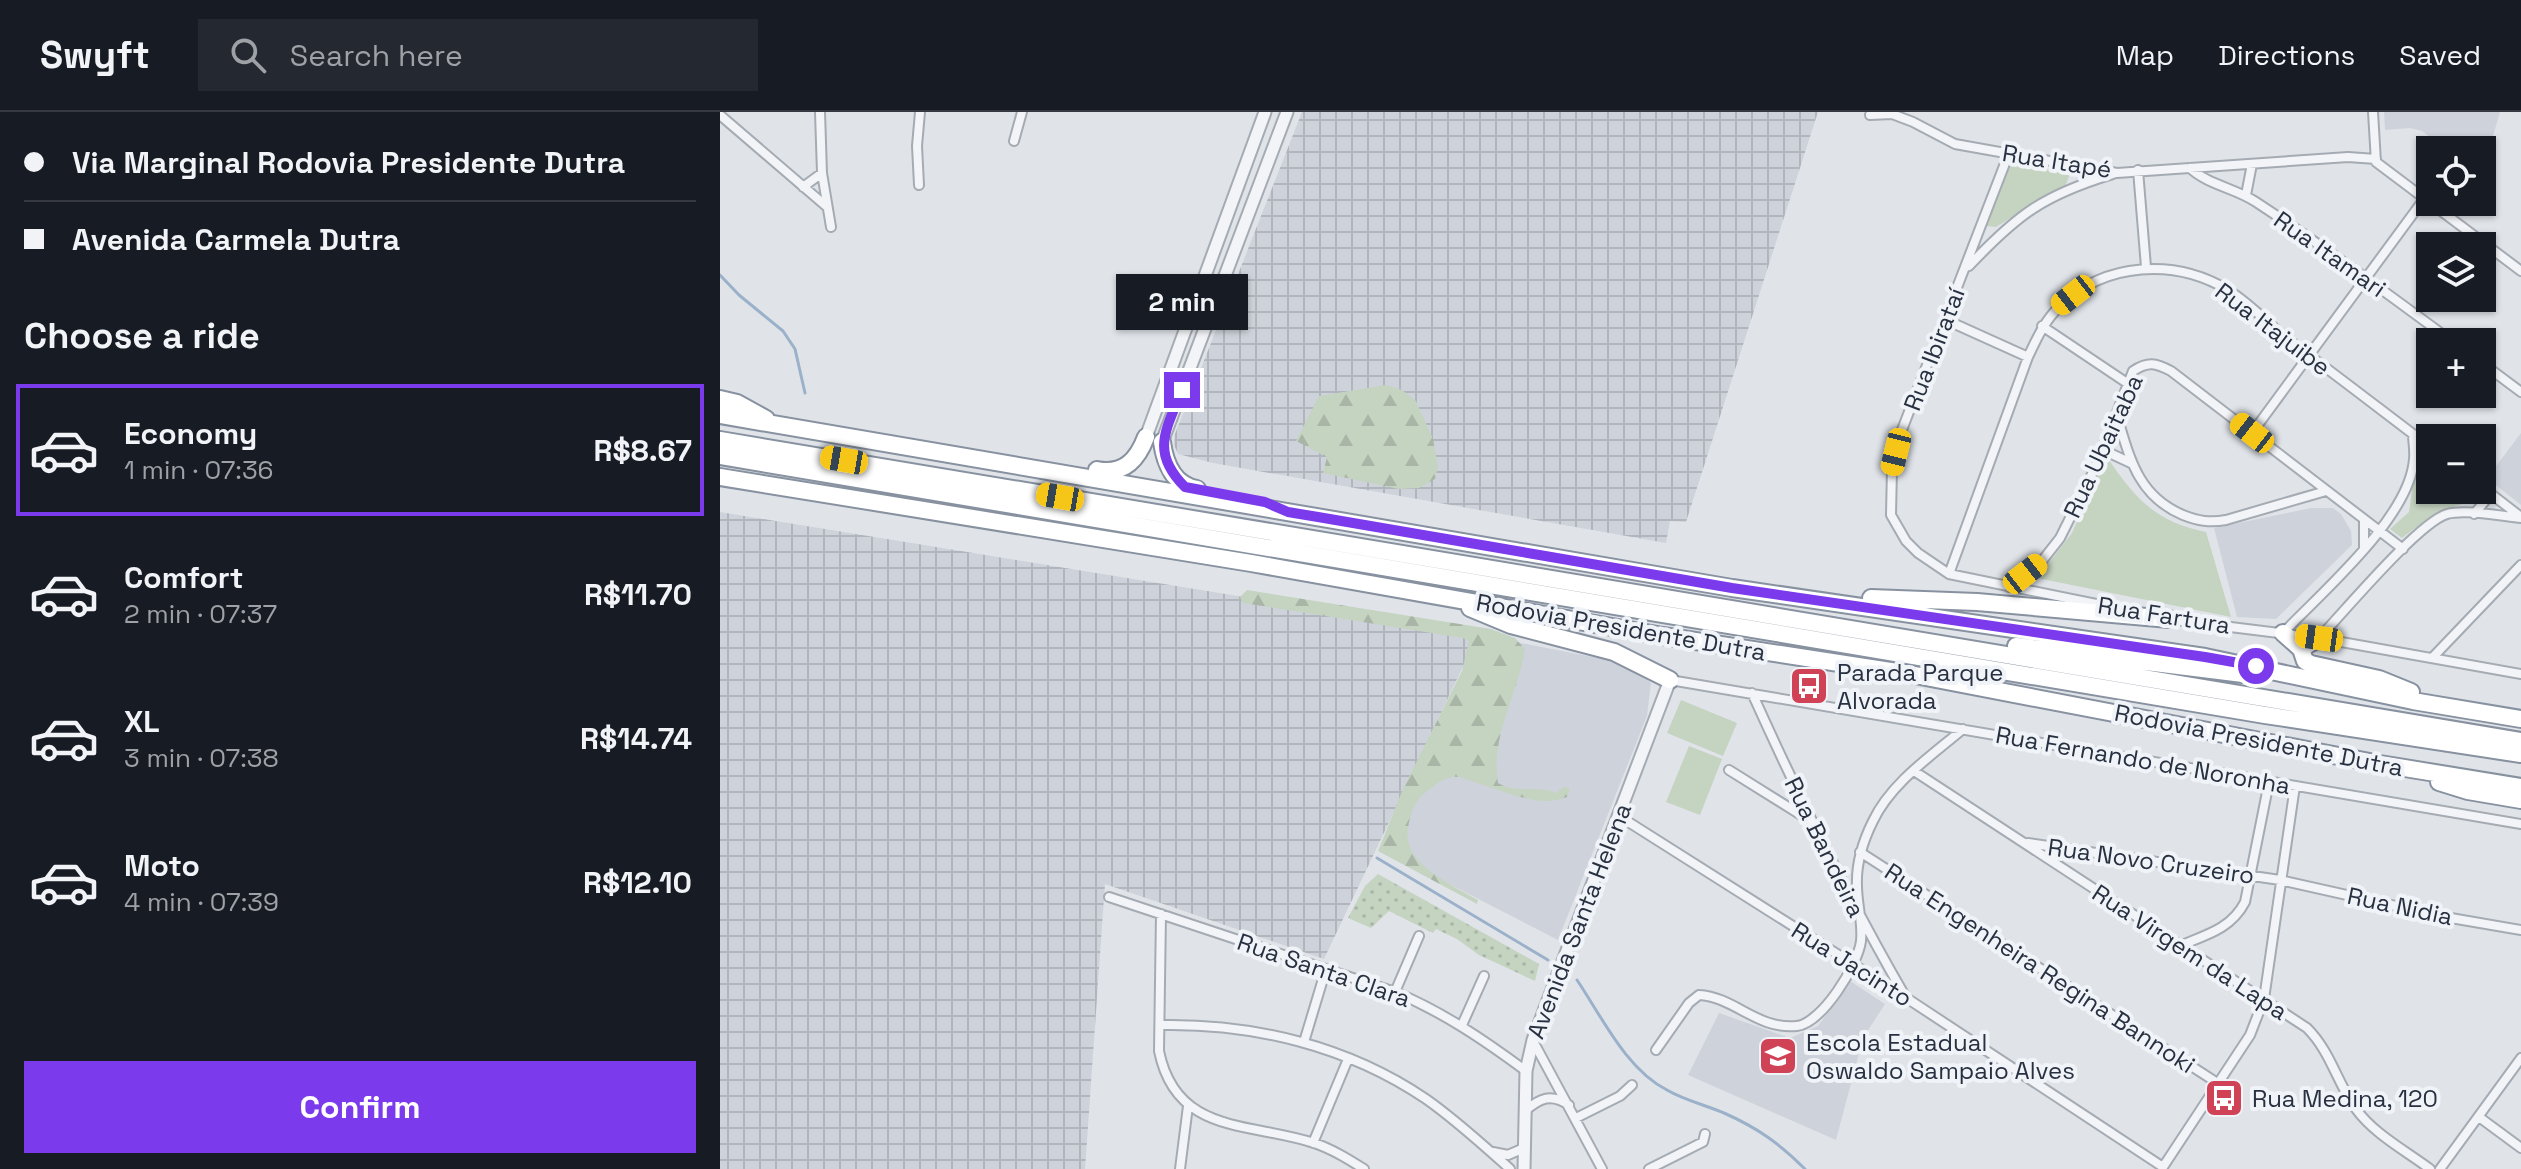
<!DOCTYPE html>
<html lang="en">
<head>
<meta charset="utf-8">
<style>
  body { margin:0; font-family:"Space Grotesk",sans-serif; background:#242831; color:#f1f3f6; height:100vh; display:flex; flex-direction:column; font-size:30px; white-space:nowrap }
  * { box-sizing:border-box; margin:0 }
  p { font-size:26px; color:#9ea1a6 }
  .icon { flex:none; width:44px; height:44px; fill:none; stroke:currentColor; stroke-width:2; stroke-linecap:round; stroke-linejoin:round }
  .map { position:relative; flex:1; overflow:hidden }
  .drawer { display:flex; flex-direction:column; background:#171b24; width:720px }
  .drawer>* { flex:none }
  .guide { display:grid; align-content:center; height:176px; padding:0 24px; background:#171b24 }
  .controls { position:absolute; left:1696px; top:24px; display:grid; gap:16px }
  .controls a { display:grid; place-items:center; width:80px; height:80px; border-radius:0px; background:#171b24; box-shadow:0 2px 6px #0004; font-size:40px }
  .end { position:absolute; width:36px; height:36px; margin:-18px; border:10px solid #7c3aed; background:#fff; box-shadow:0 0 0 4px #fff }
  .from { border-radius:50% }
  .bubble { position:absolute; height:56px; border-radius:0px; background:#171b24; box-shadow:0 2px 6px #0004; font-size:26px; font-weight:700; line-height:56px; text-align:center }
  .car { position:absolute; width:24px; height:48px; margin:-24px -12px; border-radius:10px; box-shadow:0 0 6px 2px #0007; background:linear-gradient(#f5c518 24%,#345 0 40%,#f5c518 0 76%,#345 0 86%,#f5c518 0) }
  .guide b { display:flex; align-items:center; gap:28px; height:76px; font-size:30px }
  .guide b+b { border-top:2px solid #363941 }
  .guide i { width:20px; height:20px; background:#f1f3f6 }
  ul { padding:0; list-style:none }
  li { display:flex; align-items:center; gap:24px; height:132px; margin:0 16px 12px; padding:0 8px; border:4px solid transparent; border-radius:0px }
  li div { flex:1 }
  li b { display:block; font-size:30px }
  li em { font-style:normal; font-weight:700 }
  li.active { border-color:#7c3aed }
  li>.icon { width:72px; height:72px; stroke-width:1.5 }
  h2 { padding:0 24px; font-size:36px; line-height:96px }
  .button { display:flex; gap:16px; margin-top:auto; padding:16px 24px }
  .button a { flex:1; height:92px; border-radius:0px; background:#7c3aed; color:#fff; font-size:32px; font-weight:700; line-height:92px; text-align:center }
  header { display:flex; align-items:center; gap:48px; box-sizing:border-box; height:112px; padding:0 40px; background:#171b24; border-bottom:2px solid #363941 }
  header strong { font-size:38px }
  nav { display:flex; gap:44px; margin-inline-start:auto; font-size:28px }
  .search { width:560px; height:72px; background:#242831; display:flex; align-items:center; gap:20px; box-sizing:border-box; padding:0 28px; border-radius:0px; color:#9ea1a6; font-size:30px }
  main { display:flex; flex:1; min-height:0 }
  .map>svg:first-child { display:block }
  .built { fill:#ced3db }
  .industrial { fill:url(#industrial-grid) }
  .grass { fill:url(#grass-dots) }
  .forest { fill:url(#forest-firs) }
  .park { fill:#c5d3c1 }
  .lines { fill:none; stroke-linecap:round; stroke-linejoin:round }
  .stream { stroke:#9bb1ca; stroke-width:3 }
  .minor-casing { stroke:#a5abb3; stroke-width:12 }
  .tertiary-casing { stroke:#a5abb3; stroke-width:15 }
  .motorway-casing { stroke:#8791a0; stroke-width:20 }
  .minor { stroke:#f3f4f7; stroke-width:8 }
  .tertiary { stroke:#f3f4f7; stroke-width:11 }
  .motorway { stroke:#fff; stroke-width:16 }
  .route { stroke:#7c3aed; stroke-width:10 }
  .labels { text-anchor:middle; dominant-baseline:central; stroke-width:8; stroke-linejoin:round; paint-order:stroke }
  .street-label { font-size:24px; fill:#283141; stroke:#f0f3f7 }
  .poi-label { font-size:24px; fill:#283141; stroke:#f0f3f7; text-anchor:start }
</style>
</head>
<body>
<header>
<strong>Swyft</strong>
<div class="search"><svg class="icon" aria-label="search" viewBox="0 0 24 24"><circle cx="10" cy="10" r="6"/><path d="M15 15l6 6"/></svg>Search here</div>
<nav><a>Map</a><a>Directions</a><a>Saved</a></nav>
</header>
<main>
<section class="drawer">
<div class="guide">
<b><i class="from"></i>Via Marginal Rodovia Presidente Dutra</b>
<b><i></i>Avenida Carmela Dutra</b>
</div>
<h2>Choose a ride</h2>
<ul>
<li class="active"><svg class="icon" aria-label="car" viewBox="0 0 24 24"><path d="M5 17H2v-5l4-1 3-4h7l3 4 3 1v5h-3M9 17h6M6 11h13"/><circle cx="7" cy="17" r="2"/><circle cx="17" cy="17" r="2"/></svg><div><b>Economy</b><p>1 min · 07:36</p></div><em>R$8.67</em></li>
<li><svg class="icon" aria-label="car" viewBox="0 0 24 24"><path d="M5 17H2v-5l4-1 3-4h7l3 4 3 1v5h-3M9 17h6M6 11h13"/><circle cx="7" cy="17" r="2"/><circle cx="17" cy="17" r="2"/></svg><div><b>Comfort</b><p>2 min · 07:37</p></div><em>R$11.70</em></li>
<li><svg class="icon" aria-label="car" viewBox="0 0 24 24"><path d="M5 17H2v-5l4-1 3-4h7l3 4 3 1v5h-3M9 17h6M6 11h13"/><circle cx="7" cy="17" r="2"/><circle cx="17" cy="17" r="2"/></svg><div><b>XL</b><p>3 min · 07:38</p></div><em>R$14.74</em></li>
<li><svg class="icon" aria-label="car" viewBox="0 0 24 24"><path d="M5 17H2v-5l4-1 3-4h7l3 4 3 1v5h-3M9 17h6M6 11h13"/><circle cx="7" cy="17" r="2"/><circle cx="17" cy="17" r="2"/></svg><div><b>Moto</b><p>4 min · 07:39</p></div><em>R$12.10</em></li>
</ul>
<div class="button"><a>Confirm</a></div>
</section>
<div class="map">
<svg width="1801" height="1057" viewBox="0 0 1801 1057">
  <defs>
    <pattern id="industrial-grid" width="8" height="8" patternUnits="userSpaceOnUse" patternTransform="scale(2)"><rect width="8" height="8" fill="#ced3db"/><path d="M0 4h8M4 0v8" fill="none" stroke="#b1b6bd"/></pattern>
    <pattern id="grass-dots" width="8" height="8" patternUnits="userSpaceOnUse" patternTransform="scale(2)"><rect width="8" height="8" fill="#c5d3c1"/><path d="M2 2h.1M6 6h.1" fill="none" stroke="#a9b6a7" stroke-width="1.8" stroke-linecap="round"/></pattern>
    <pattern id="forest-firs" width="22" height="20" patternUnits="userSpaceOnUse" patternTransform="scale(2)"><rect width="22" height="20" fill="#c5d3c1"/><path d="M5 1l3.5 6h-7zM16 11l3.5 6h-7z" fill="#a9b6a7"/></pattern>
  </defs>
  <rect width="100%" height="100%" fill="#e0e4e9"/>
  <path class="built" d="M 1664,0 L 1780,0 L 1762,62 L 1762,38 L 1726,38 L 1702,19 L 1690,16 L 1665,18 Z
    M 1801,321 L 1801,393 L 1767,366 Z
    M 1591,396 L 1613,396 L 1621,402 L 1631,419 L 1632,433 L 1556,507 L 1517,505 L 1494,416 Z
    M 765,524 L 909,552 L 931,571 L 927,604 L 838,828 L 661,737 Z
    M 1130,869 L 1165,892 L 1143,926 L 1116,1028 L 968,963 L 999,901 L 1070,926 L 1098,914 Z"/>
  <path class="industrial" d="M 582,0 L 1098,0 L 966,410 L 950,409 L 946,431 L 493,351 L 458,342 L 454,333 L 455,322 Z
    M 0,400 L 758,523 L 604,847 L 385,772 L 365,1057 L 0,1057 Z"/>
  <path class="grass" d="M 658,762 L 819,852 L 815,869 L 759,843 L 737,827 L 716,817 L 713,821 L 669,799 L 651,816 L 628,806 L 645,774 Z"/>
  <path class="forest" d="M 666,273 L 682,278 L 696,289 L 713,327 L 718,354 L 715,367 L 699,376 L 679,377 L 603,361 L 607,345 L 576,329 L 599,284 Z
    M 527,478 L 771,517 L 795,526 L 805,537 C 798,582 770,625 778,671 C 795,682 818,673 836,681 L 844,675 L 850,676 L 847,685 C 821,697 784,679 757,671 C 750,669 741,664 733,665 C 724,666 718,671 711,676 C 695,688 691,697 688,717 C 682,752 733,773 758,788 L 757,792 L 658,739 L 683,677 L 742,559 L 749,529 L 743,526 L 523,491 L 520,485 Z"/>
  <path class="park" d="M 1281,50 L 1351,59 L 1345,75 L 1324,85 L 1276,115 L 1256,113 Z
    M 1705,344 L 1710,348 L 1710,378 L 1748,378 L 1751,389 L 1715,401 L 1682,426 L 1670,417 L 1689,400 L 1692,377 Z
    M 1389,348 C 1417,389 1437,410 1486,420 L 1511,505 L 1317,466 L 1352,421 L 1380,358 Z
    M 961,588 L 1017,611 L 1003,644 L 947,621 Z
    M 969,634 L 1002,647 L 980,703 L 946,690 Z"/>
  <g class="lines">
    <path class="stream" d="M 0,163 L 19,183 L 63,219 L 75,237 L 85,281
      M 657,746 L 828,848
      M 857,868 C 882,905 906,957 947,978 C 964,988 985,993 1004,1001 C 1038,1016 1060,1032 1085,1057"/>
    <defs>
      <path id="minor" d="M 100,0 L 102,61 L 111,115
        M 1653,0 L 1656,50 L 1801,159
        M 0,3 L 106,94
        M 1150,3 L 1172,2 L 1193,10 L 1235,32 L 1397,61 L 1628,45 L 1656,47
        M 294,29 L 302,0
        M 1289,41 L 1180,323 L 1172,356 L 1171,403 L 1186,429 L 1198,441 L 1229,462 L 1386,494
        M 1470,56 C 1488,73 1515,76 1536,90 C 1603,134 1668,182 1733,230
        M 1418,58 L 1426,155
        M 199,73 L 197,34 L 200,0
        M 83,75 L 102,61
        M 1526,83 L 1532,52
        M 1249,154 C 1298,102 1324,83 1393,62
        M 1226,208 L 1308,245
        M 1322,214 L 1410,273
        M 1762,251 L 1801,280
        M 1397,304 C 1410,347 1418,384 1463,403 C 1478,409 1490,411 1506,408 L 1606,379
        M 1532,321 L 1704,87
        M 1383,338 L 1411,351
        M 1762,375 L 1801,405
        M 1754,402 L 1771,382
        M 1644,436 L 1644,408
        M 1229,462 L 1308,245 C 1317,226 1325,208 1340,194 C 1385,150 1455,146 1508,178 C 1532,193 1552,216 1574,232 C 1620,266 1665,301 1710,335
        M 1289,475 L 1322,449 L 1340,426 L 1377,352 L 1413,259 C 1428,249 1436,251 1451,259 L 1683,437
        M 1446,507 L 1599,526 L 1801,562
        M 1563,521 C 1603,479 1690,405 1694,347 C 1695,339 1693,330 1693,322
        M 1599,526 C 1624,500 1698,411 1727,402 C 1745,397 1781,404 1801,406
        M 1713,545 L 1801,453
        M 950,568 L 1801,712
        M 1032,581 C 1079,685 1128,786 1185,884
        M 1009,658 L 1089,708
        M 1194,659 L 1587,916 C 1611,940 1617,971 1636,997 C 1654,1022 1686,1039 1710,1057
        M 899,704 L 1185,885 L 1443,1055 L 1530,923 L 1544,887 L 1575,674
        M 1308,731 L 1560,768 L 1725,805 L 1801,818
        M 1140,740 L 1499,972
        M 389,785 L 675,880 C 723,900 764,928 806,959
        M 441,802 L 439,939 C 456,1023 530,1010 594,1031 C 612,1037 628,1047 644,1057
        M 1459,834 C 1486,823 1511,817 1525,790 L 1549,670
        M 675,880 L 699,824
        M 440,913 C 533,911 628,934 706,987 C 736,1008 763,1033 790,1057
        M 742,913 L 764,864
        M 813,929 L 882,1057
        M 584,930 L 606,857
        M 936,938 L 969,891 L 979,883 C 1015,885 1037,918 1077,914 C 1102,911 1138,853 1141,829 C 1143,811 1137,792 1137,774 C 1136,752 1143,729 1153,709 C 1171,671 1211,644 1243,617
        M 805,999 C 820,986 831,981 849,993
        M 1759,1005 L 1801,1036
        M 856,1006 L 900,984 L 912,973
        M 593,1031 L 628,947
        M 773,1040 L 788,1043 L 804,1036
        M 460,1057 L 468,994
        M 929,1057 L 983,1030 L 985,1022
        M 1720,1057 L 1801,946"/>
      <path id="tertiary" d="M 426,325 L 545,0
        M 442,330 L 567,0
        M 804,1057 L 806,959 L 813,928 L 950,568"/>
      <path id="motorway" d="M 0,287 L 17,291 L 46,307
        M 0,303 L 1012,476 L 1485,545 L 1693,589 L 1801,607
        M 0,328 L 1801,629
        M 442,330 C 445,352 454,373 477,377
        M 0,344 L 1545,603 L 1801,642
        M 377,358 C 403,363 417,349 426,325
        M 0,365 L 531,451 L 943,524 L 1190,562 L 1660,652 L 1801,675
        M 1151,486 L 1257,490 L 1449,507
        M 750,496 L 791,513 L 894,540 L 950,568
        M 1563,521 L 1581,537 L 1585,549 L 1591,552 L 1659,567 L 1691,580
        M 1296,534 L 1523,562
        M 1581,537 L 1599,526
        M 1719,670 L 1748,679 L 1801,688"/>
    </defs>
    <use href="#minor" class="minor-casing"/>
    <use href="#tertiary" class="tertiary-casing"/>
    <use href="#motorway" class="motorway-casing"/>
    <use href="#minor" class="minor"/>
    <use href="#tertiary" class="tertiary"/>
    <use href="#motorway" class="motorway"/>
  </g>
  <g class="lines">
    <path class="route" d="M 462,278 C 446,318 430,340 465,375 L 545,390 L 568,400 L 598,405 L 1012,476 L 1485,545 L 1536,554"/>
  </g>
  <defs>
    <symbol id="bus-square" viewBox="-11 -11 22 22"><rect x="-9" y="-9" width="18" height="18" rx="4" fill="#d04356" stroke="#f0f3f7"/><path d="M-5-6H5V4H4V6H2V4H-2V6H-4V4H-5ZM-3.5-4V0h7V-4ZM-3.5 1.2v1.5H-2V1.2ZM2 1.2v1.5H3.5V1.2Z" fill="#fff"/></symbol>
    <symbol id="school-square" viewBox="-11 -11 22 22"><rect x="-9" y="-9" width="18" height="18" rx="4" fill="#d04356" stroke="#f0f3f7"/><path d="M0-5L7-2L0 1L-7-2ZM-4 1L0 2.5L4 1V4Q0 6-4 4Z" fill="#fff"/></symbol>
  </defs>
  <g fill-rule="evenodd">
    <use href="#bus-square" x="1067" y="552" width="44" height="44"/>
    <use href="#school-square" x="1036" y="922" width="44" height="44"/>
    <use href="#bus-square" x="1482" y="964" width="44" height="44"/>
  </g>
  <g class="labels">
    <g class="street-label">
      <text transform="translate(1337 49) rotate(9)">Rua Itapé</text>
      <text transform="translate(1610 142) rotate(35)">Rua Itamari</text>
      <text transform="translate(1553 217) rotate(37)">Rua Itajuibe</text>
      <text transform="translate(1214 237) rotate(-69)">Rua Ibirataí</text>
      <text transform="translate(1383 334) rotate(-65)">Rua Ubaitaba</text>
      <text transform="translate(1444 503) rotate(9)">Rua Fartura</text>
      <text transform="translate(901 515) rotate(10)">Rodovia Presidente Dutra</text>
      <text transform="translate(1539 628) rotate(11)">Rodovia Presidente Dutra</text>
      <text transform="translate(1423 648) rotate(10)">Rua Fernando de Noronha</text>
      <text transform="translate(1105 735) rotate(64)">Rua Bandeira</text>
      <text transform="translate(1431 749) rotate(8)">Rua Novo Cruzeiro</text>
      <text transform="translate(1680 794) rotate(12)">Rua Nidia</text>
      <text transform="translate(859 809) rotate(-69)">Avenida Santa Helena</text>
      <text transform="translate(1470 840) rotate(33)">Rua Virgem da Lapa</text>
      <text transform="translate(1132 852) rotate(32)">Rua Jacinto</text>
      <text transform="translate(1320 856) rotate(33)">Rua Engenheira Regina Bannoki</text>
      <text transform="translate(604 858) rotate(19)">Rua Santa Clara</text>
    </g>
    <g class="poi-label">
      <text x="1117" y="560">Parada Parque<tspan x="1117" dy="28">Alvorada</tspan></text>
      <text x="1086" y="930">Escola Estadual<tspan x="1086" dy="28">Oswaldo Sampaio Alves</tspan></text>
      <text x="1532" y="986">Rua Medina, 120</text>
    </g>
  </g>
</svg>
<div class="controls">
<a><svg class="icon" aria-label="locate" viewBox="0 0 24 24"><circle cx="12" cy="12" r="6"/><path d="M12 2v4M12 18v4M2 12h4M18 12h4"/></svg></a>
<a><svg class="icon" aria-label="layers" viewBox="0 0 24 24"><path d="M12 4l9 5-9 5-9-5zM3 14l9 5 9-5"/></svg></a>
<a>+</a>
<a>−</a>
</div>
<i class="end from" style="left:1536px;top:554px"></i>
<i class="end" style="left:462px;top:278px"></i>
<div class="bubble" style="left:396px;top:162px;width:132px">2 min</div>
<i class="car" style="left:1353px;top:183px;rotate:232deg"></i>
<i class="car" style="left:1532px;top:321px;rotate:308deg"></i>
<i class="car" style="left:1176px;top:340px;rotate:194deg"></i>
<i class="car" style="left:124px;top:348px;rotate:280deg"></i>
<i class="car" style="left:340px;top:385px;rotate:280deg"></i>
<i class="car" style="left:1305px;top:462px;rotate:52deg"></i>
<i class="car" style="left:1599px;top:526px;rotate:278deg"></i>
</div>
</main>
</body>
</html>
